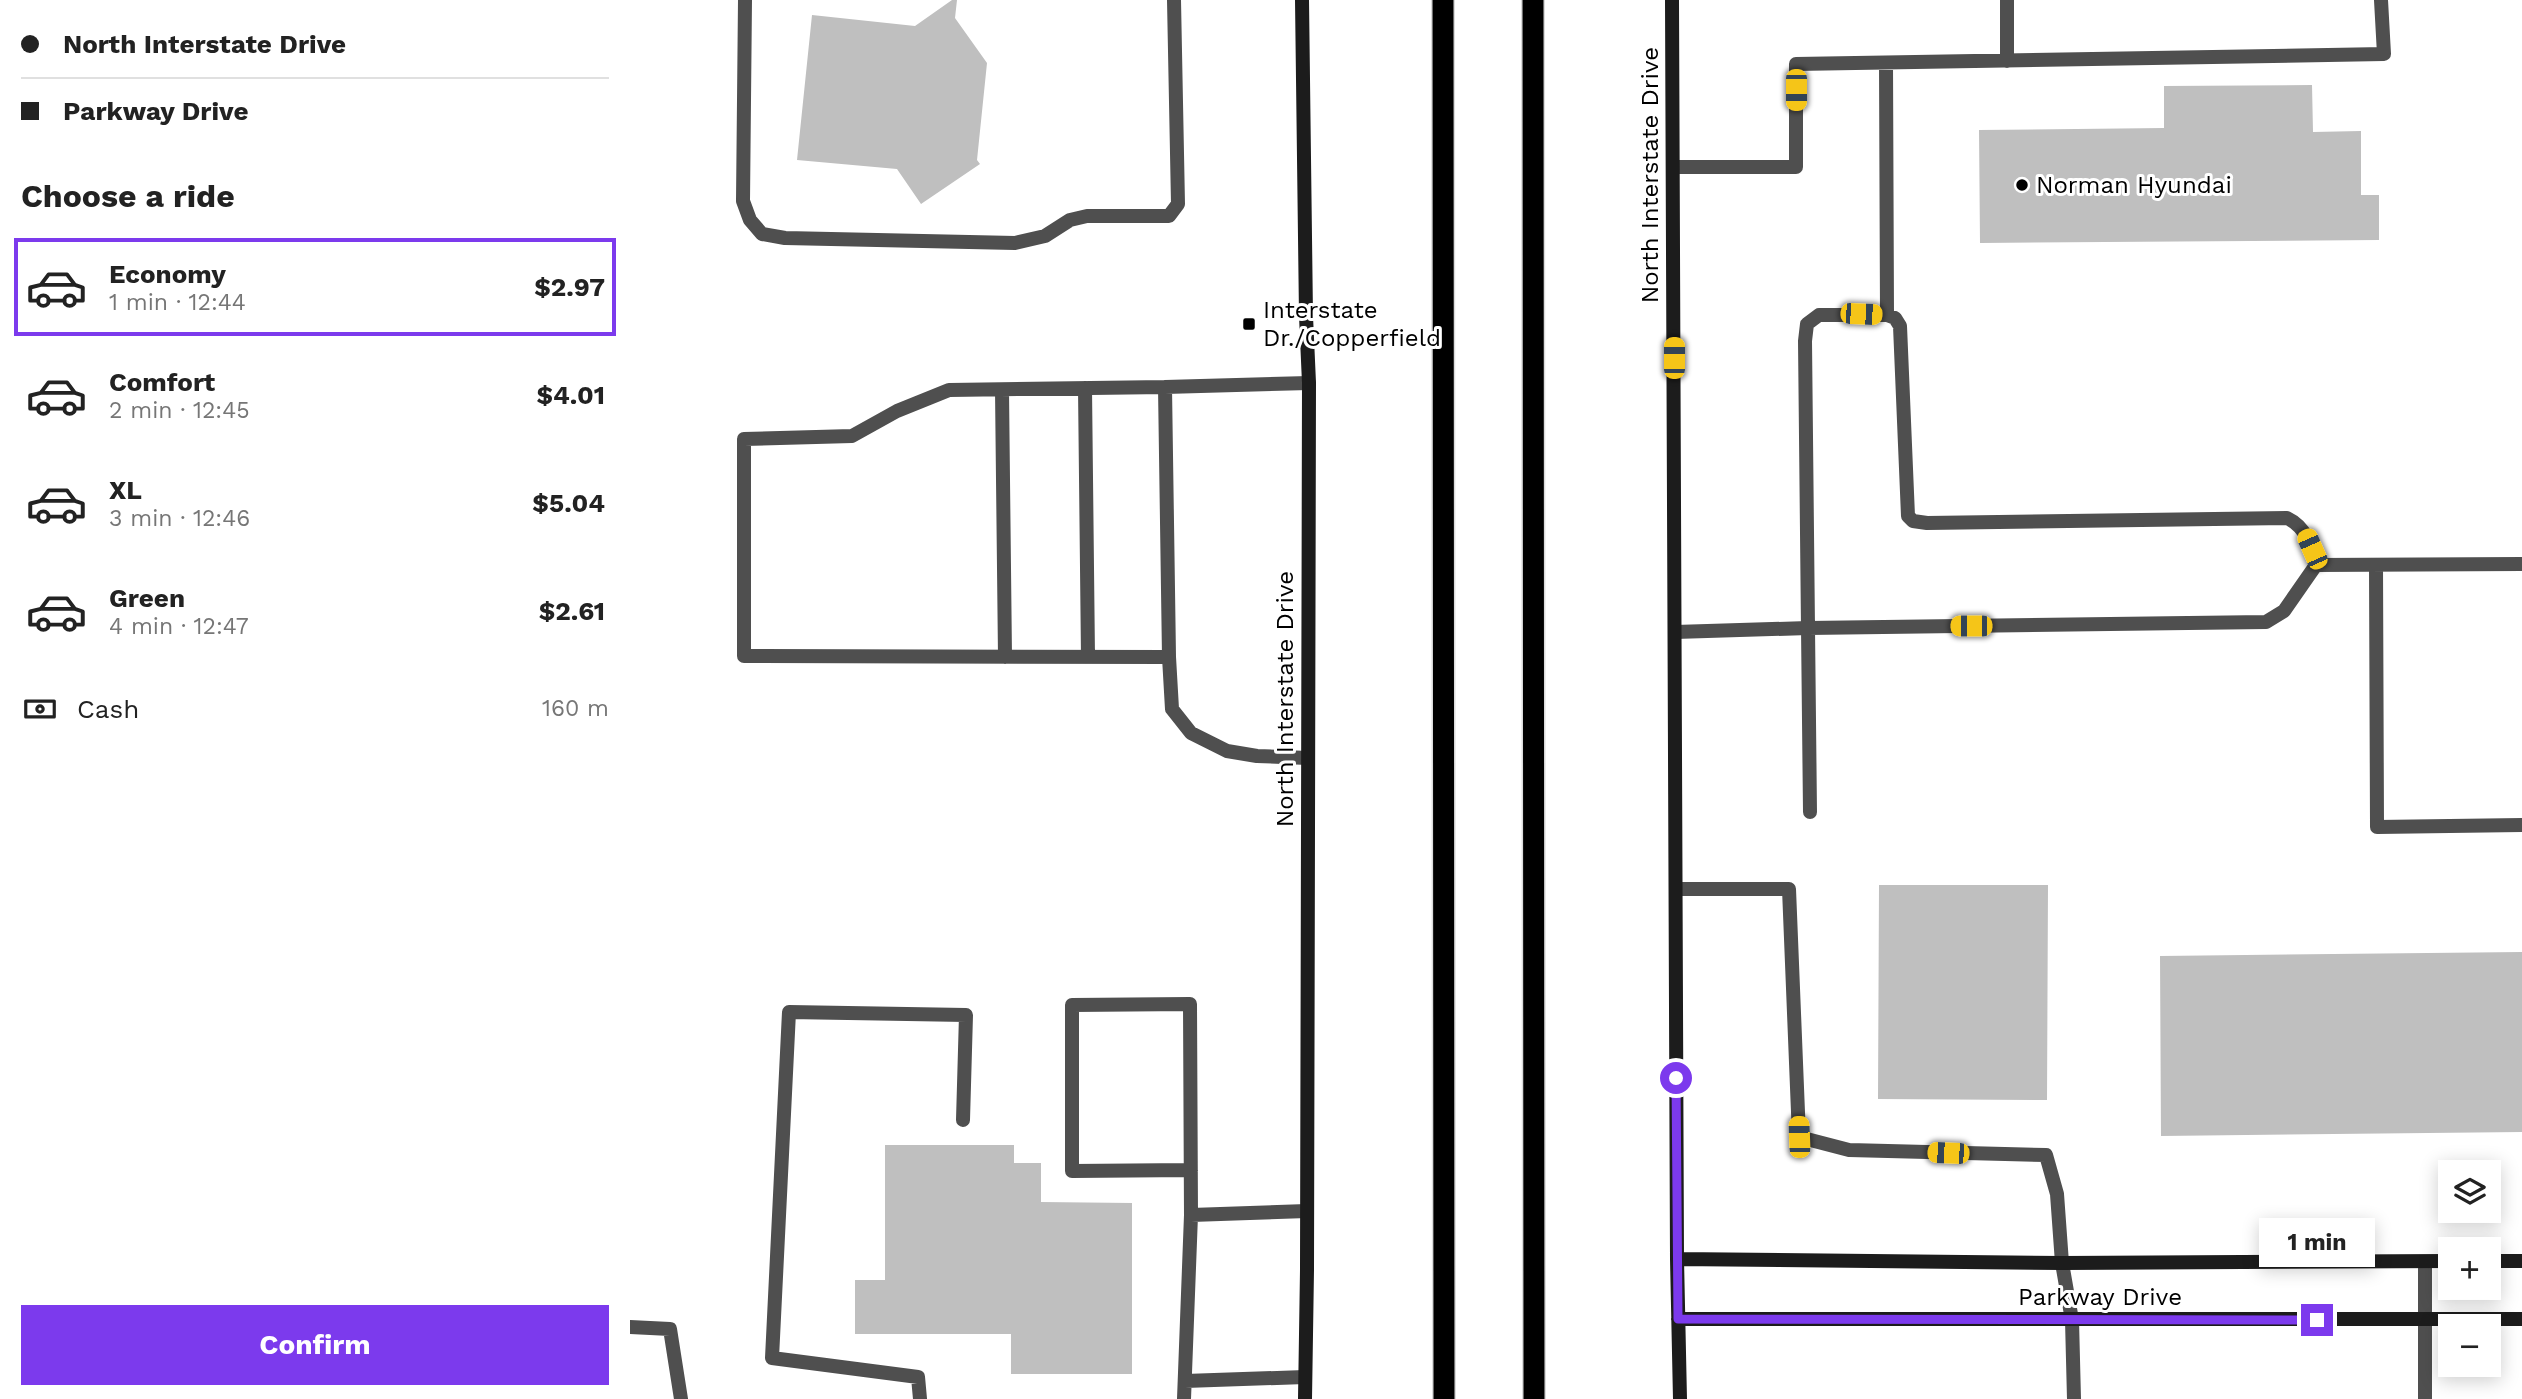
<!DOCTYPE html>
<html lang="en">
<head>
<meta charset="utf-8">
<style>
  body { margin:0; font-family:"Work Sans",sans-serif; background:#f6f6f6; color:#222; height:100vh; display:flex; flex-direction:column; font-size:26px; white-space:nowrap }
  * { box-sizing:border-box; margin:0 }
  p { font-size:23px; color:#767676 }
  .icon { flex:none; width:38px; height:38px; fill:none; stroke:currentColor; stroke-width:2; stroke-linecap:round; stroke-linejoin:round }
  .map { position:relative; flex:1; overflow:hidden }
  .side { display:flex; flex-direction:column; background:#fff; width:630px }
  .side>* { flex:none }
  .hud { display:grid; align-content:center; height:154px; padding:0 21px; background:#fff }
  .fabs { position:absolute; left:1808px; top:1160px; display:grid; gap:14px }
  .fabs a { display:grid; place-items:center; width:63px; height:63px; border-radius:0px; background:#fff; box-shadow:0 4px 18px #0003; font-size:35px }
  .end { position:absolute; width:32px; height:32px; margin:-16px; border:9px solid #7c3aed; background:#fff; box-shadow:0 0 0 4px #fff }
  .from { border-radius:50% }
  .bubble { position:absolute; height:49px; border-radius:0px; background:#fff; box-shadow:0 4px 18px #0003; font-size:23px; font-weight:700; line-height:49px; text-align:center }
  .car { position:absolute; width:21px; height:42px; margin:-21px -10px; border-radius:9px; box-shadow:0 0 5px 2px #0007; background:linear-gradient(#f5c518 24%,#345 0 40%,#f5c518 0 76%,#345 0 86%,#f5c518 0) }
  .hud b { display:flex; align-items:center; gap:24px; height:66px; font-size:26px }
  .hud b+b { border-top:2px solid #e0e0e0 }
  .hud i { width:18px; height:18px; background:#222 }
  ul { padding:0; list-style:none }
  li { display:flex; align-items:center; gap:21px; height:98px; margin:0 14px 10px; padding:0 7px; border:4px solid transparent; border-radius:0px }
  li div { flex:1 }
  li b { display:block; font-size:26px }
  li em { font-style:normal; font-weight:700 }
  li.active { border-color:#7c3aed }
  li>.icon { width:63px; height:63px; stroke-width:1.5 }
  h2 { padding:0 21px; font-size:32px; line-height:84px }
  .pay { display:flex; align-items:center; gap:18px; height:77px; padding:0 21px; font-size:26px }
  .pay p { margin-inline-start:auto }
  .primary-button { display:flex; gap:14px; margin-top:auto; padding:14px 21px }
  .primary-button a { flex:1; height:80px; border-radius:0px; background:#7c3aed; color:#fff; font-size:28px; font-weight:700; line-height:80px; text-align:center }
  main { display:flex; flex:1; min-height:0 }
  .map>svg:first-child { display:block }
  .building { fill:#bfbfbf }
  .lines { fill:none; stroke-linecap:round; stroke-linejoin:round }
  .highway-casing { stroke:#dbdbdb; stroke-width:24 }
  .lane { stroke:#4f4f4f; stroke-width:14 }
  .secondary { stroke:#1c1c1c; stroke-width:14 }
  .highway { stroke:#000; stroke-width:21 }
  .route { stroke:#7c3aed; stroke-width:9 }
  .poi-dot { fill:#000; stroke:#fff; stroke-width:2.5 }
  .labels { text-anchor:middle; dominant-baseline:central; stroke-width:6; stroke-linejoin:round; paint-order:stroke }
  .street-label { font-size:24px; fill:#000; stroke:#fff }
  .poi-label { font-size:24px; fill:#000; stroke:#fff; text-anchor:start }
</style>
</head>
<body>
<main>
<section class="side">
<div class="hud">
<b><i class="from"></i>North Interstate Drive</b>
<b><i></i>Parkway Drive</b>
</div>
<h2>Choose a ride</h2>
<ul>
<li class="active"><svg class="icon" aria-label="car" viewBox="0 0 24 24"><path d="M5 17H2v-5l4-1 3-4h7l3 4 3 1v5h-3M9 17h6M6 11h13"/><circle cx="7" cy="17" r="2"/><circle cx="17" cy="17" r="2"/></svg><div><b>Economy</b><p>1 min · 12:44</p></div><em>$2.97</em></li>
<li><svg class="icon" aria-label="car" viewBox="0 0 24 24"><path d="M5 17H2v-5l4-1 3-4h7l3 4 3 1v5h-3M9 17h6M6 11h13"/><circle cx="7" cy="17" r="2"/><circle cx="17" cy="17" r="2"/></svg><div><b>Comfort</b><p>2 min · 12:45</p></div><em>$4.01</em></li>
<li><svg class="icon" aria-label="car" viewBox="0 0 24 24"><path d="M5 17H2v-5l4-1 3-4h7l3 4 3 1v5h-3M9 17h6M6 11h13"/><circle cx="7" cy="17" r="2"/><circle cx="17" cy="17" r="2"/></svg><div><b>XL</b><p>3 min · 12:46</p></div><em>$5.04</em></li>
<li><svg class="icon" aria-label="car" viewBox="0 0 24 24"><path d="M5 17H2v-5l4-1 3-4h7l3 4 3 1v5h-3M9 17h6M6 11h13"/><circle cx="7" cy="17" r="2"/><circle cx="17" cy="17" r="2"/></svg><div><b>Green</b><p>4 min · 12:47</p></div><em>$2.61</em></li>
</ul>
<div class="pay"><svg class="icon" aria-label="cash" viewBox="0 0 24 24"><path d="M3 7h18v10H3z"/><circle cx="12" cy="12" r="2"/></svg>Cash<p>160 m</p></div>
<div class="primary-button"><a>Confirm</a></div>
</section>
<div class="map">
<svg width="1892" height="1399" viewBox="0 0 1892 1399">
  <rect width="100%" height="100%" fill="#fff"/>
  <path class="building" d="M 322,0 L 327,0 L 325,18 L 357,63 L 347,160 L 350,164 L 291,204 L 267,169 L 167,160 L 182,15 L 285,26 Z
    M 1682,85 L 1683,132 L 1731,131 L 1731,195 L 1749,195 L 1749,240 L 1350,243 L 1349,130 L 1534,128 L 1534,86 Z
    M 1249,885 L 1418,885 L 1417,1100 L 1248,1099 Z
    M 1892,952 L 1892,1132 L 1531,1136 L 1530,956 Z
    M 255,1145 L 384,1145 L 384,1163 L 411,1163 L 411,1202 L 502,1203 L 502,1374 L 381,1374 L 381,1334 L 225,1334 L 225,1280 L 255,1280 Z"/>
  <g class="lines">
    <defs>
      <path id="highway" d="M 813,0 L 814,1399
        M 903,0 L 904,1399"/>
    </defs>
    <use href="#highway" class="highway-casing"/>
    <path class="lane" d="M 115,0 L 113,201 L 120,220 L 132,234 L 155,238 L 385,243 L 415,236 L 440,220 L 457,216 L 539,216 L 548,204 L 544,0
      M 1377,0 L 1377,61
      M 1256,63 L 1257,315
      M 1043,167 L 1166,167 L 1166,64 L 1754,54 L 1751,0
      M 535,387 L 319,390 L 267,411 L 222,436 L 114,439 L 114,656 L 539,657
      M 455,388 L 458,657
      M 372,390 L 375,657
      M 1746,565 L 1747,827 L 1892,825
      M 1045,632 L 1178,628 L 1175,341 L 1177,324 L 1189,315 L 1257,315 L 1265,318 L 1270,326 L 1278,516 L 1283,521 L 1297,523 L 1657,518 C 1676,527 1681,545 1686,565 L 1892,564
      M 678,758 L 627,756 L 597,751 L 561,733 L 542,709 L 539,657 L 535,387 L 679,383
      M 1180,812 L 1178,628 L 1636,622 L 1654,611 L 1686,565
      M 1046,889 L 1159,889 L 1169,1137 L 1219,1150 L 1416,1155 L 1427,1194 L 1432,1263 L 1442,1320 L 1444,1399
      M 561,1170 L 442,1171 L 442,1005 L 560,1004 L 561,1215
      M 0,1327 L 40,1329 L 51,1399
      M 555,1381 L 675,1377
      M 290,1399 L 288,1377 L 142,1358 L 159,1012 L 336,1015 L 333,1120
      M 554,1399 L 561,1215 L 677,1211
      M 1795,1399 L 1795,1262"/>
    <path class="secondary" d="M 672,0 L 676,316 L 679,383 L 677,1270 L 675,1399
      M 1042,0 L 1047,1259 L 1050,1399
      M 1047,1259 L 1432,1263 L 1820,1261
      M 1858,1261 L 1892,1261
      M 1048,1319 L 1892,1319"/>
    <use href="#highway" class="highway"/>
  </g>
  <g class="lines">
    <path class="route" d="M 1046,1078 L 1048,1319 L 1687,1320"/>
  </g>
  <g class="poi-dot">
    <circle cx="1392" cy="185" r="7"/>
    <rect x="612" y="317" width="14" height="14" rx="3.5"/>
  </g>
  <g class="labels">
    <g class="street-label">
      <text transform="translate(1020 175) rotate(-90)">North Interstate Drive</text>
      <text transform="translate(655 699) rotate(-90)">North Interstate Drive</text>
      <text x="1470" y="1297">Parkway Drive</text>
    </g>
    <g class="poi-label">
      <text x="1406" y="185">Norman Hyundai</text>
      <text x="633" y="310">Interstate<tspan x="633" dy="28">Dr./Copperfield</tspan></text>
    </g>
  </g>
</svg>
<div class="fabs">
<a><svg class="icon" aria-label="layers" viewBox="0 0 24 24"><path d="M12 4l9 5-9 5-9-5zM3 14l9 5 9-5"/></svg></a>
<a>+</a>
<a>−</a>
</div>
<i class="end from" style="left:1046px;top:1078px"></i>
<i class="end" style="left:1687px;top:1320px"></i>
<div class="bubble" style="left:1629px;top:1218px;width:116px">1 min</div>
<i class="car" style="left:1166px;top:90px;rotate:180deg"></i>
<i class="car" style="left:1231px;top:314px;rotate:92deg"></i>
<i class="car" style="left:1044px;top:358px;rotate:0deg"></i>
<i class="car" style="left:1682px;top:549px;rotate:336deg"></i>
<i class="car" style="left:1341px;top:626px;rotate:270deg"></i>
<i class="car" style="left:1169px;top:1137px;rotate:358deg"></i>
<i class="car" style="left:1318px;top:1153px;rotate:272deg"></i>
</div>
</main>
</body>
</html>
